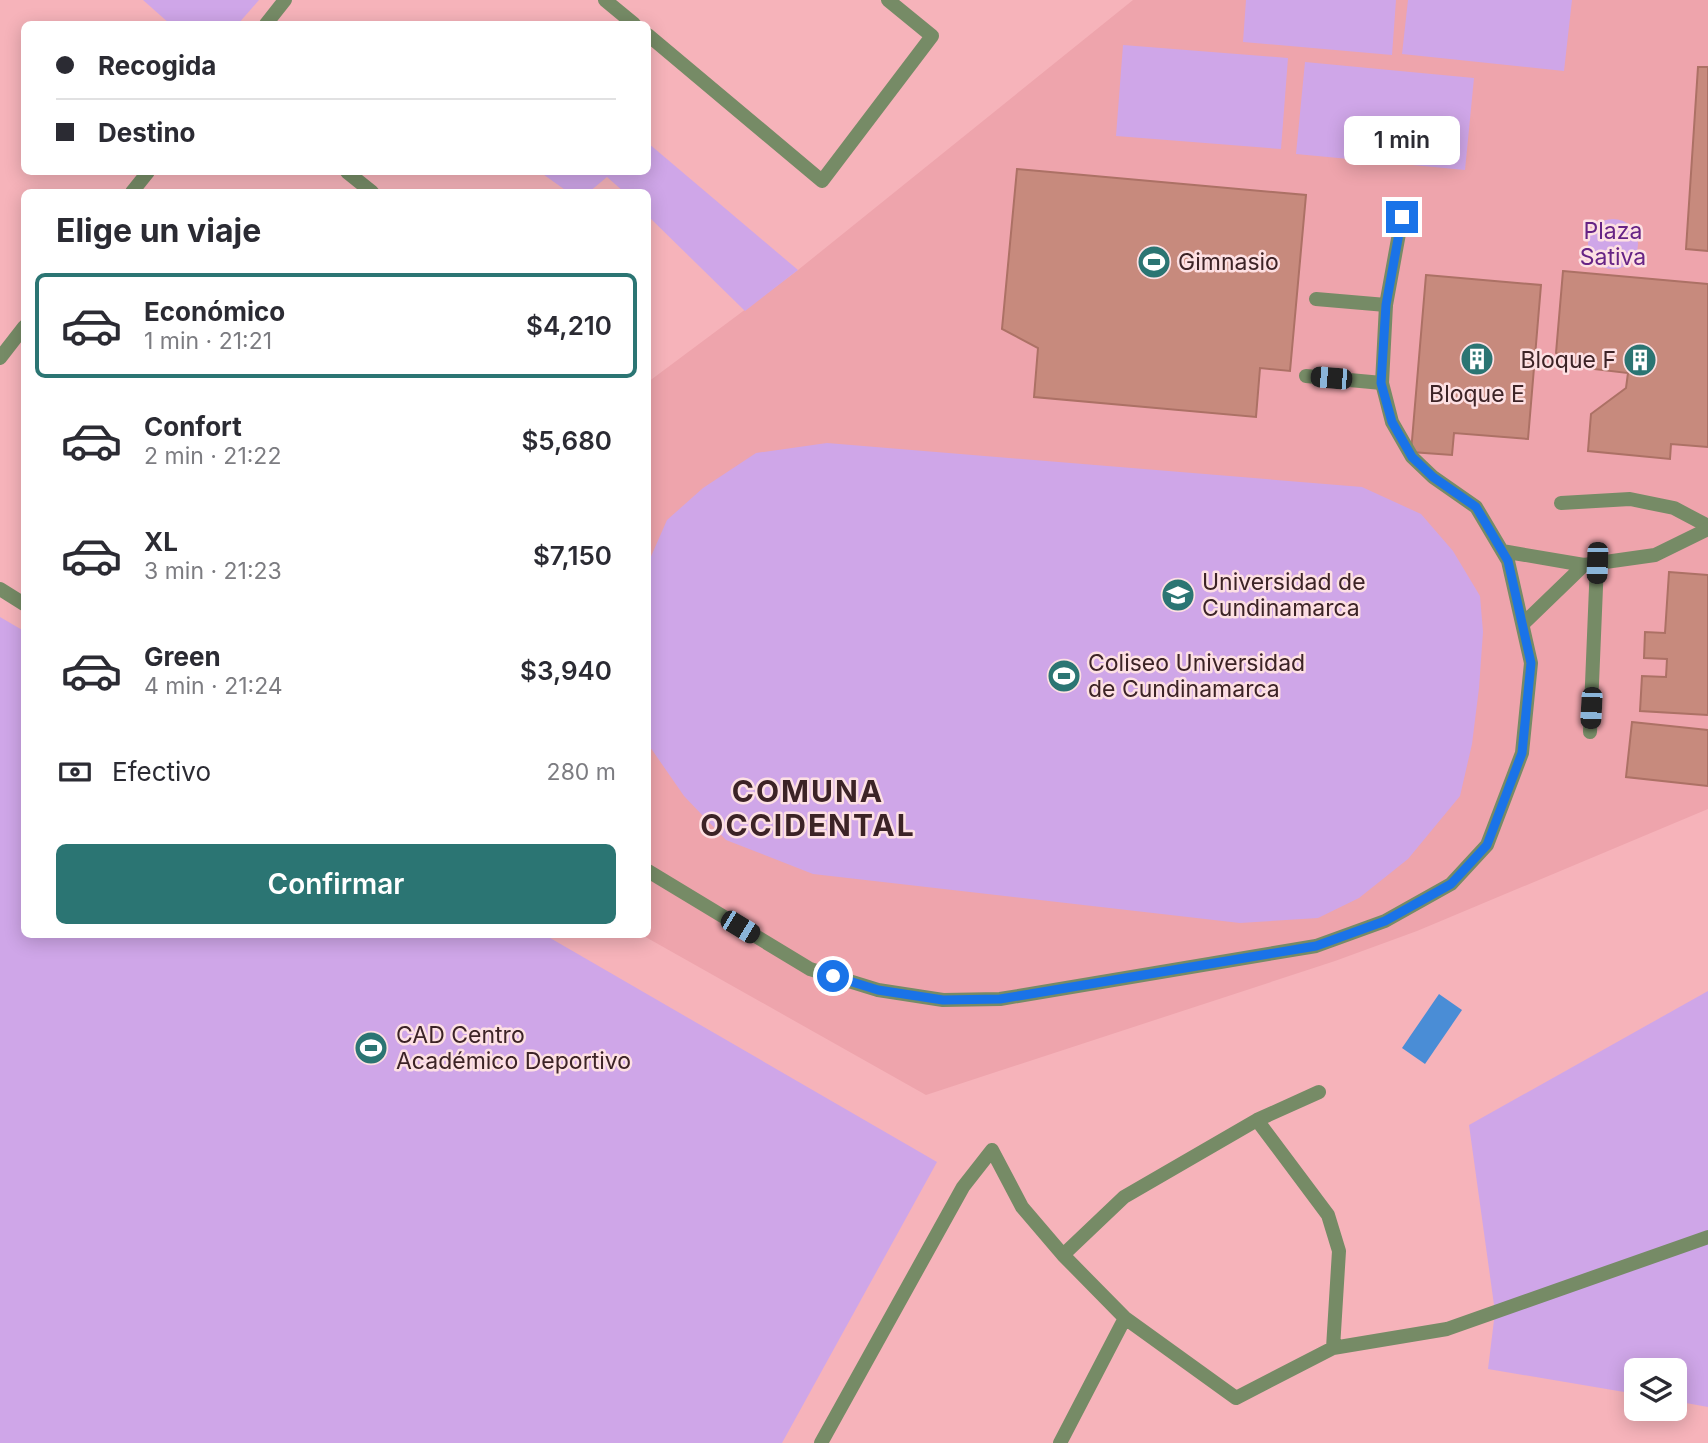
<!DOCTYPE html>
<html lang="es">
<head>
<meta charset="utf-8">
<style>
  body { margin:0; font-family:Inter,sans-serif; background:#f2f2f3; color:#2b2b33; height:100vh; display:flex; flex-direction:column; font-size:26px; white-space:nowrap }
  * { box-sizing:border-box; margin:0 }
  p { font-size:23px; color:#7c7c81 }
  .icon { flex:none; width:38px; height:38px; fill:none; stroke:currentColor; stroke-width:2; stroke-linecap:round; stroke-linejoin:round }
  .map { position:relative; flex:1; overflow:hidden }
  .side { position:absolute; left:21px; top:189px; width:630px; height:749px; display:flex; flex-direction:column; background:#fff; border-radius:10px; box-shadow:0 4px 18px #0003 }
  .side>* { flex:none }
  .banner { position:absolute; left:21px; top:21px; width:630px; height:154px; border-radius:10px; box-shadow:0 4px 18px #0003; display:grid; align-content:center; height:154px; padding:0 35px; background:#fff }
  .controls { position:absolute; left:1624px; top:1358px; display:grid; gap:14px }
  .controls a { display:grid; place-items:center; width:63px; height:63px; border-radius:10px; background:#fff; box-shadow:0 4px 18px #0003; font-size:35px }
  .end { position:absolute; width:32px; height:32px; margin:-16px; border:9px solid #1a73e8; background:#fff; box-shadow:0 0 0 4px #fff }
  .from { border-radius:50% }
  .bubble { position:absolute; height:49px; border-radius:10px; background:#fff; box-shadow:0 4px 18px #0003; font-size:23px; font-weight:600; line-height:49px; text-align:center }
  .car { position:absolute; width:21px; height:42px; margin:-21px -10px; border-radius:9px; box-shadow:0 0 5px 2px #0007; background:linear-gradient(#222 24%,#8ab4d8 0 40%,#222 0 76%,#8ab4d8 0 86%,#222 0) }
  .banner b { display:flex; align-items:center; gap:24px; height:66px; font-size:26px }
  .banner b+b { border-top:2px solid #e1e1e2 }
  .banner i { width:18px; height:18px; background:#2b2b33 }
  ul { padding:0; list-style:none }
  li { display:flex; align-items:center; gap:21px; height:105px; margin:0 14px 10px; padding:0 21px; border:4px solid transparent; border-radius:10px }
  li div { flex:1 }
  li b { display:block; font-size:26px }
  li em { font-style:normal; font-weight:600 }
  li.active { border-color:#2b7573 }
  li>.icon { width:63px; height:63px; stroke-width:1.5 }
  h2 { padding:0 35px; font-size:32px; line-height:84px }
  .pay { display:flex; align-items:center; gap:18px; height:77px; padding:0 35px; font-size:26px }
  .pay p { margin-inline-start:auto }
  .button { display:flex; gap:14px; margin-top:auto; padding:14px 35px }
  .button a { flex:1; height:80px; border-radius:10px; background:#2b7573; color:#fff; font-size:28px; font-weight:600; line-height:80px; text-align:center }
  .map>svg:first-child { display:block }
  .built { fill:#eea4ac }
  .green { fill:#cfa6e8 }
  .water { fill:#4a8dd6 }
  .building { fill:#c78a7d; stroke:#ac7165; stroke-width:2 }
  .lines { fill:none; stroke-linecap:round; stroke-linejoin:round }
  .service { stroke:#768b66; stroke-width:14 }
  .minor { stroke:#768b66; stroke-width:14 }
  .route { stroke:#1a73e8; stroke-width:9 }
  .labels { text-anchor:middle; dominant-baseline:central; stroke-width:5; stroke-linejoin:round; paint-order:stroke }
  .park-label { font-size:23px; fill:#662385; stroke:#fde0e3 }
  .poi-label { font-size:23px; fill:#3c2326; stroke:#fde0e3; text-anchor:start }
  .district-label { font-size:30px; font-weight:bold; letter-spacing:2px; fill:#3c2326; stroke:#fde0e3 }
</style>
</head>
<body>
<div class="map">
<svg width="1708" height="1443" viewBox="0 0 1708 1443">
  <rect width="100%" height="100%" fill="#f6b3ba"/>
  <path class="built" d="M 1133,0 L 1708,0 L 1708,809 L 1417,931 L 1335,961 L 926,1095 L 642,935 L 648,934 L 648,382 L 798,270 Z"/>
  <path class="green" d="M 143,0 L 259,0 L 238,24 L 170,24 Z
    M 1246,0 L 1396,0 L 1392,55 L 1243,42 Z
    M 1408,0 L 1572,0 L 1564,71 L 1402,54 Z
    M 1123,45 L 1288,58 L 1281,149 L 1116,136 Z
    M 1305,62 L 1474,78 L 1465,170 L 1296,154 Z
    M 648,143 L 798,270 L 745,311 L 648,216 L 648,192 L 624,192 L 607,177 L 589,192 L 568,192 L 540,172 L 648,172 Z
    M1588 244a25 25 0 1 1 50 0a25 25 0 1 1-50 0Z
    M 827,443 L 1362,487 L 1421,514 L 1453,551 L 1480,596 L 1483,632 L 1479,688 L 1472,744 L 1460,796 L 1408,859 L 1359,898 L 1318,918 L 1240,923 L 813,874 L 726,840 L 684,796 L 648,744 L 649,561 L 667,520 L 703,488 L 756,453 Z
    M 0,617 L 24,631 L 24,934 L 545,935 L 937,1162 L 782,1443 L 0,1443 Z
    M 1708,991 L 1708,1407 L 1675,1401 L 1675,1370 L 1636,1370 L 1636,1394 L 1488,1369 L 1495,1312 L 1469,1125 Z"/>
  <path class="water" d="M 1439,994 L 1462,1010 L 1425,1064 L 1402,1048 Z"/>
  <path class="building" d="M 1698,67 L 1708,67 L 1708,251 L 1686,249 Z
    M 1017,169 L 1306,195 L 1290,371 L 1260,368 L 1256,417 L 1034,397 L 1038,348 L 1002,329 Z
    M 1563,271 L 1708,284 L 1708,447 L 1671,444 L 1670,459 L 1588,451 L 1591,414 L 1626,388 L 1628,373 L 1586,368 L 1556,353 Z
    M 1426,275 L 1541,285 L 1528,439 L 1454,433 L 1452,455 L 1411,452 Z
    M 1669,572 L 1708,575 L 1708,715 L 1640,711 L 1642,676 L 1666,677 L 1667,659 L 1644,658 L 1645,632 L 1665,633 Z
    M 1632,722 L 1708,730 L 1708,786 L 1626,777 Z"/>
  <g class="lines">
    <path class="service" d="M 1316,299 L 1386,305
      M 1306,376 L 1382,383
      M 1561,503 L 1630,499 L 1674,508 L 1708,526
      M 1590,732 L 1597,563"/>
    <path class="minor" d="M 605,0 L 634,24
      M 266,24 L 285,0
      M 648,35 L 822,181 L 932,36 L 888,0
      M 347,172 L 372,192
      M 132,192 L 148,172
      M 0,358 L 24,327
      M 1502,551 L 1584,565 L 1655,555 L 1708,529
      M 0,589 L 24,604
      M 1524,623 L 1584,565
      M 648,871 L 810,969 L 878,990 L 943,1000 L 1000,999 L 1316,946 L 1385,921 L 1451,884 L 1487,845 L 1522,753 L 1531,663 L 1508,561 L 1476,507 L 1433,477 L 1412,457 L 1392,422 L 1382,383 L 1386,305 L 1402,217
      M 1257,1120 L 1328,1215 L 1339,1251 L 1333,1348
      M 1063,1255 L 1124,1197 L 1257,1120 L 1319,1092
      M 821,1443 L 963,1187 L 992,1150 L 1022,1207 L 1063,1255 L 1125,1318 L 1236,1398 L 1333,1348 L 1447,1329 L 1708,1237
      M 1060,1443 L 1125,1318"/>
  </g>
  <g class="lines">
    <path class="route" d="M 833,976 L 878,990 L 943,1000 L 1000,999 L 1316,946 L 1385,921 L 1451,884 L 1487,845 L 1522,753 L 1531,663 L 1508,561 L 1476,507 L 1433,477 L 1412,457 L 1392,422 L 1381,383 L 1386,305 L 1402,217"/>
  </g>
  <defs>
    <symbol id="stadium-disc" viewBox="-11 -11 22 22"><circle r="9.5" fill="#2b7573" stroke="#fde0e3"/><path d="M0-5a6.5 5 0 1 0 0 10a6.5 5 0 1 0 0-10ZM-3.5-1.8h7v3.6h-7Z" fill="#fff"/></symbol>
    <symbol id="building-disc" viewBox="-11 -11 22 22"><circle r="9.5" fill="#2b7573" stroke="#fde0e3"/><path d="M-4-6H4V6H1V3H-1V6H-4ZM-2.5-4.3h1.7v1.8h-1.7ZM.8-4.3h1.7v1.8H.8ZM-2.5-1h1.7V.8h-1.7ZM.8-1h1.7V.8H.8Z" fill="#fff"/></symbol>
    <symbol id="university-disc" viewBox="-11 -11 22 22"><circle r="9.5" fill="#2b7573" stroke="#fde0e3"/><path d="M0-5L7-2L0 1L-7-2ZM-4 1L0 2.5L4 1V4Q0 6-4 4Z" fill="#fff"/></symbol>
  </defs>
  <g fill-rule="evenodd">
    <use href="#stadium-disc" x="1135" y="243" width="38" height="38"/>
    <use href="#building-disc" x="1458" y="340" width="38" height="38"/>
    <use href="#building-disc" x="1621" y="341" width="38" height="38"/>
    <use href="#university-disc" x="1159" y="576" width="38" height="38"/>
    <use href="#stadium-disc" x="1045" y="657" width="38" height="38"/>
    <use href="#stadium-disc" x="352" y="1029" width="38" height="38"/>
  </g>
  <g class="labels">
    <g class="park-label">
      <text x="1613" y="231">Plaza<tspan x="1613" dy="26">Sativa</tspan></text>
    </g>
    <g class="poi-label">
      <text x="1178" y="262">Gimnasio</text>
      <text x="1616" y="360" text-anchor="end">Bloque F</text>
      <text x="1477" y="394" text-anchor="middle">Bloque E</text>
      <text x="1202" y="582">Universidad de<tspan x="1202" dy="26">Cundinamarca</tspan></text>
      <text x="1088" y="663">Coliseo Universidad<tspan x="1088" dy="26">de Cundinamarca</tspan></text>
      <text x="396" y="1035">CAD Centro<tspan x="396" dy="26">Académico Deportivo</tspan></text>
    </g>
    <g class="district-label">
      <text x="808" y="791">COMUNA<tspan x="808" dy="34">OCCIDENTAL</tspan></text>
    </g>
  </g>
</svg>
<div class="controls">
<a><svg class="icon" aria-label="layers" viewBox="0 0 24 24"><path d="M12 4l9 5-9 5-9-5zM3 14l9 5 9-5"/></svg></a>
</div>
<i class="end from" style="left:833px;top:976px"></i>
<i class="end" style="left:1402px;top:217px"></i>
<div class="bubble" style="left:1344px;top:116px;width:116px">1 min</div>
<i class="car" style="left:1331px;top:378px;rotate:275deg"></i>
<i class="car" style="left:1597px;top:563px;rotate:182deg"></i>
<i class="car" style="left:1591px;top:708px;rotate:183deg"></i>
<i class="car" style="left:740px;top:927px;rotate:121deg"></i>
<div class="banner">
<b><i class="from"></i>Recogida</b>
<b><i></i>Destino</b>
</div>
<section class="side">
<h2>Elige un viaje</h2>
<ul>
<li class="active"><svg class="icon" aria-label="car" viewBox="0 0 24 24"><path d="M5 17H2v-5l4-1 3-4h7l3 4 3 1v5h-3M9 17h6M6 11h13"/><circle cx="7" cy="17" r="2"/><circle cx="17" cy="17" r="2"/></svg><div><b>Económico</b><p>1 min · 21:21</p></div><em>$4,210</em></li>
<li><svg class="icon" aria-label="car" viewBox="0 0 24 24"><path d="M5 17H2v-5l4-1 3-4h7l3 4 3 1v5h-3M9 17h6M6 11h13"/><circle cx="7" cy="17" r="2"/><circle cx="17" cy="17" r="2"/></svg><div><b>Confort</b><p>2 min · 21:22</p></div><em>$5,680</em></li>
<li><svg class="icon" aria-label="car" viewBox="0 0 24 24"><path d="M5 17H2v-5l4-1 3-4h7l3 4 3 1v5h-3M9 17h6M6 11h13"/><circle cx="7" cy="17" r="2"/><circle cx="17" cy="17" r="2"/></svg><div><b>XL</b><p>3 min · 21:23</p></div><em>$7,150</em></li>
<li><svg class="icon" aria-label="car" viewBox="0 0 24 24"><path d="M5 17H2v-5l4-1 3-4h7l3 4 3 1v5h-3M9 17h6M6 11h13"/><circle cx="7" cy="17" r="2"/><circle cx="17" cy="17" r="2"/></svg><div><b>Green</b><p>4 min · 21:24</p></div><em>$3,940</em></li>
</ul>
<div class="pay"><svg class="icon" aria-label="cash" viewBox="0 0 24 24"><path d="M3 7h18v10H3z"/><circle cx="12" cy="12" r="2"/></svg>Efectivo<p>280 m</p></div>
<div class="button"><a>Confirmar</a></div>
</section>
</div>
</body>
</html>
